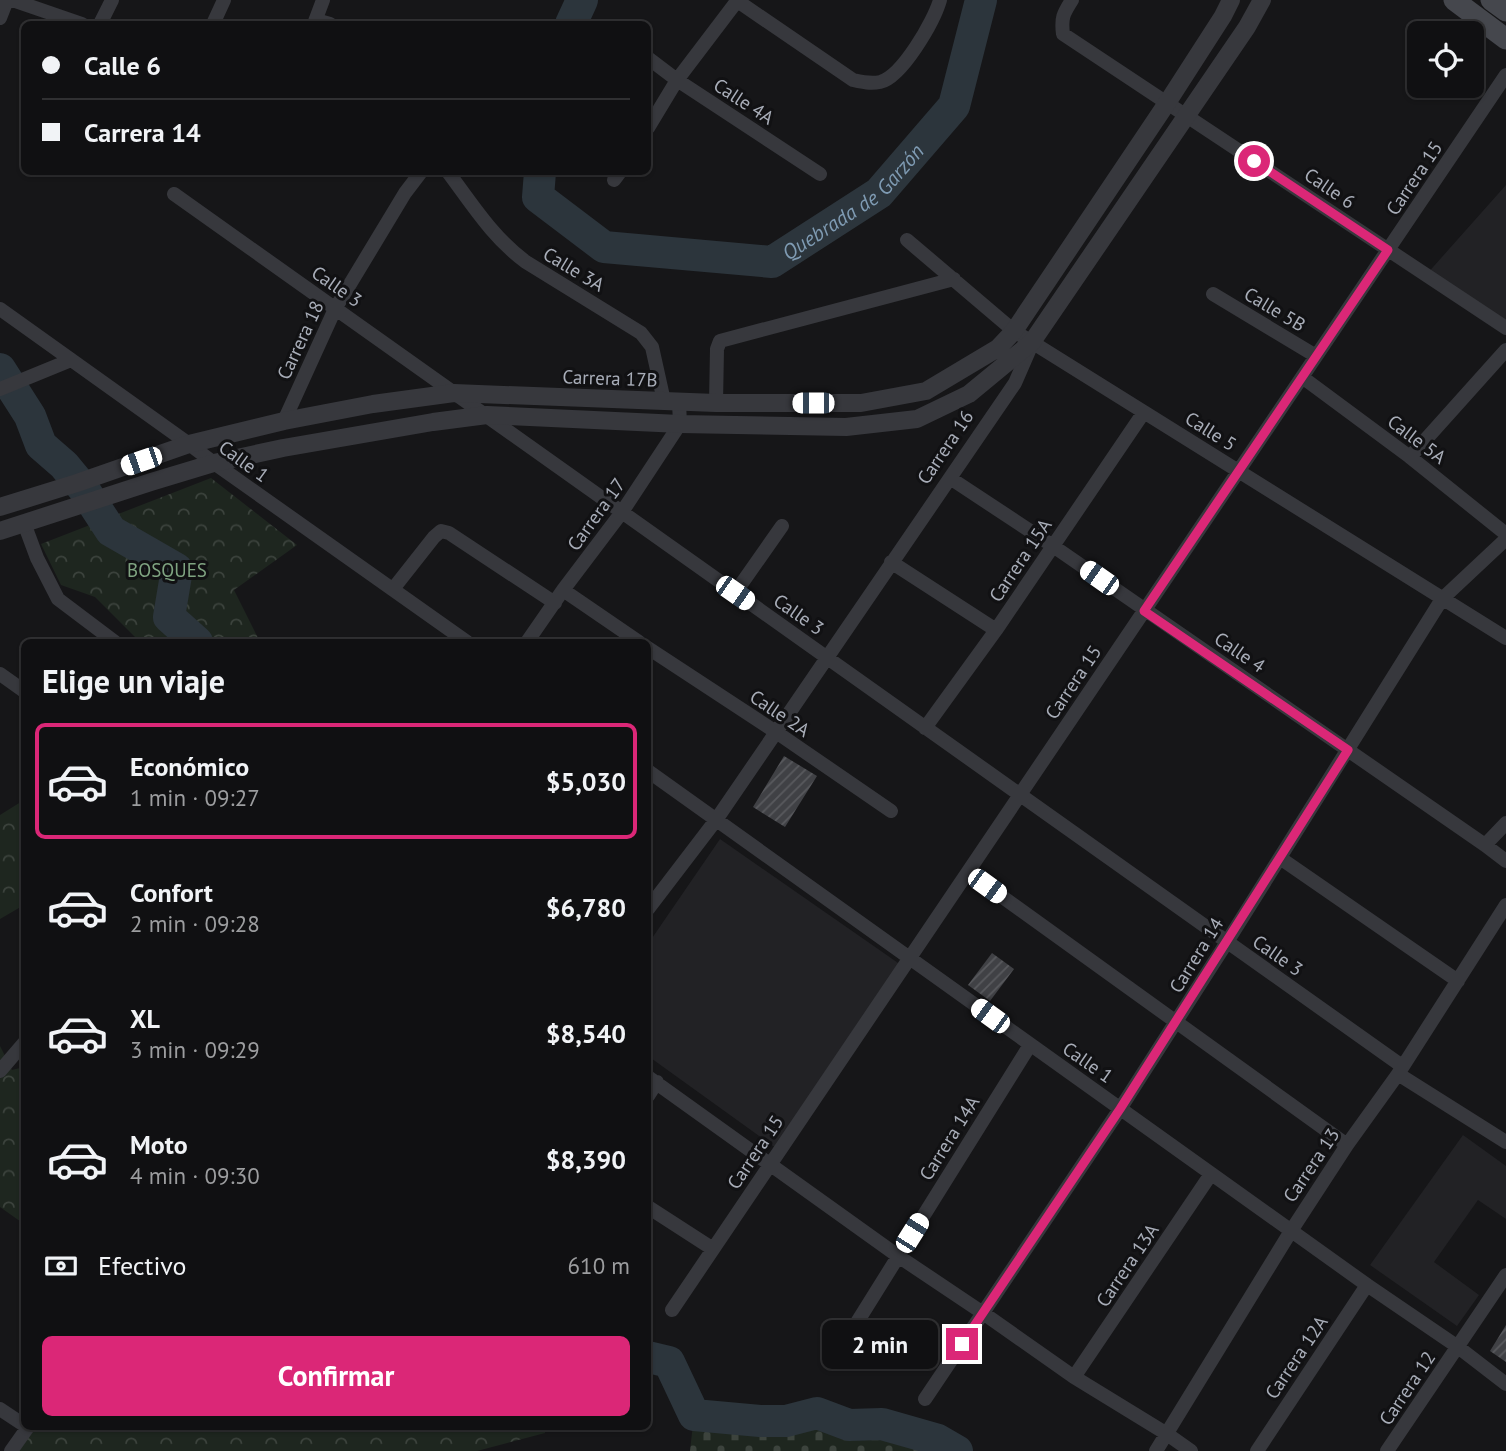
<!DOCTYPE html>
<html lang="es">
<head>
<meta charset="utf-8">
<style>
  body { margin:0; font-family:"PT Sans",sans-serif; background:#1e1e20; color:#f1f3f6; height:100vh; display:flex; flex-direction:column; font-size:26px; white-space:nowrap }
  * { box-sizing:border-box; margin:0 }
  p { font-size:23px; color:#9c9d9f }
  .icon { flex:none; width:38px; height:38px; fill:none; stroke:currentColor; stroke-width:2; stroke-linecap:round; stroke-linejoin:round }
  .map { position:relative; flex:1; overflow:hidden }
  .drawer { position:absolute; left:21px; top:639px; width:630px; height:791px; display:flex; flex-direction:column; background:#101012; border-radius:10px; box-shadow:0 2px 5px #0004,0 0 0 2px #303032 }
  .drawer>* { flex:none }
  .hud { position:absolute; left:21px; top:21px; width:630px; height:154px; border-radius:10px; box-shadow:0 2px 5px #0004,0 0 0 2px #303032; display:grid; align-content:center; height:154px; padding:0 21px; background:#101012 }
  .buttons { position:absolute; left:1407px; top:21px; display:grid; gap:14px }
  .buttons a { display:grid; place-items:center; width:77px; height:77px; border-radius:10px; background:#101012; box-shadow:0 2px 5px #0004,0 0 0 2px #303032; font-size:35px }
  .end { position:absolute; width:32px; height:32px; margin:-16px; border:9px solid #db2777; background:#fff; box-shadow:0 0 0 4px #fff }
  .from { border-radius:50% }
  .bubble { position:absolute; height:49px; border-radius:10px; background:#101012; box-shadow:0 2px 5px #0004,0 0 0 2px #303032; font-size:23px; font-weight:700; line-height:49px; text-align:center }
  .car { position:absolute; width:21px; height:42px; margin:-21px -10px; border-radius:9px; box-shadow:0 0 5px 2px #0007; background:linear-gradient(#fff 24%,#345 0 40%,#fff 0 76%,#345 0 86%,#fff 0) }
  .hud b { display:flex; align-items:center; gap:24px; height:66px; font-size:26px }
  .hud b+b { border-top:2px solid #303032 }
  .hud i { width:18px; height:18px; background:#f1f3f6 }
  ul { padding:0; list-style:none }
  li { display:flex; align-items:center; gap:21px; height:116px; margin:0 14px 10px; padding:0 7px; border:4px solid transparent; border-radius:10px }
  li div { flex:1 }
  li b { display:block; font-size:26px }
  li em { font-style:normal; font-weight:700 }
  li.active { border-color:#db2777 }
  li>.icon { width:63px; height:63px; stroke-width:1.5 }
  h2 { padding:0 21px; font-size:32px; line-height:84px }
  .pay { display:flex; align-items:center; gap:18px; height:77px; padding:0 21px; font-size:26px }
  .pay p { margin-inline-start:auto }
  .cta { display:flex; gap:14px; margin-top:auto; padding:14px 21px }
  .cta a { flex:1; height:80px; border-radius:10px; background:#db2777; color:#fff; font-size:28px; font-weight:700; line-height:80px; text-align:center }
  .map>svg:first-child { display:block }
  .built { fill:#222225 }
  .forest { fill:url(#forest-crowns) }
  .cemetery { fill:url(#cemetery-stones) }
  .lines { fill:none; stroke-linecap:round; stroke-linejoin:round }
  .river { stroke:#2c353c; stroke-width:32 }
  .building { fill:url(#building-hatch) }
  .minor { stroke:#37383d; stroke-width:14 }
  .tertiary { stroke:#37383d; stroke-width:18 }
  .secondary { stroke:#45474d; stroke-width:21 }
  .route { stroke:#db2777; stroke-width:9 }
  .labels { text-anchor:middle; dominant-baseline:central; stroke-width:6; stroke-linejoin:round; paint-order:stroke }
  .street-label { font-size:19px; fill:#a8adb8; stroke:#111113 }
  .park-label { font-size:19px; fill:#7fa381; stroke:#111113 }
  .water-label { font-size:21px; font-style:italic; fill:#7f9bb3; stroke:#111113 }
</style>
</head>
<body>
<div class="map">
<svg width="1506" height="1451" viewBox="0 0 1506 1451">
  <defs>
    <pattern id="forest-crowns" width="20" height="18" patternUnits="userSpaceOnUse" patternTransform="scale(1.75)"><rect width="20" height="18" fill="#1e261f"/><path d="M2 6a3 3 0 1 1 6 0M12 15a3 3 0 1 1 6 0" fill="none" stroke="#3c433d"/></pattern>
    <pattern id="cemetery-stones" width="16" height="16" patternUnits="userSpaceOnUse" patternTransform="scale(1.75)"><rect width="16" height="16" fill="#1e261f"/><path d="M2 7V4a2 2 0 0 1 4 0v3zM10 15v-3a2 2 0 0 1 4 0v3z" fill="#3c433d"/></pattern>
    <pattern id="building-hatch" width="6" height="6" patternUnits="userSpaceOnUse" patternTransform="scale(1.75)"><rect width="6" height="6" fill="#404145"/><path d="M-1 1l2-2M0 6l6-6M5 7l2-2" fill="none" stroke="#595a5e"/></pattern>
  </defs>
  <rect width="100%" height="100%" fill="#161618"/>
  <path class="built" d="M 1506,185 L 1506,328 L 1426,275 Z
    M 720,839 L 901,965 L 780,1151 L 648,1056 L 648,944 Z
    M 1463,1135 L 1506,1166 L 1506,1219 L 1478,1200 L 1434,1262 L 1479,1295 L 1457,1326 L 1370,1265 Z"/>
  <path class="forest" d="M 211,478 L 297,545 L 234,590 L 260,642 L 140,642 L 95,597 L 61,585 L 41,544 Z
    M 24,800 L 24,905 L 0,919 L 0,815 Z
    M 0,1046 L 12,1070 L 24,1067 L 24,1224 L 0,1207 Z
    M 35,1426 L 545,1426 L 545,1433 L 477,1451 L 18,1451 Z"/>
  <path class="cemetery" d="M 817,1413 L 849,1425 L 882,1424 L 938,1440 L 957,1451 L 690,1451 L 694,1415 L 760,1421 L 786,1421 Z"/>
  <g class="lines">
    <g class="river">
      <path d="M 571,24 L 582,0"/>
      <path id="s1" d="M 540,172 L 538,197 L 604,247 L 772,262 L 879,193 L 954,106 L 981,0"/>
      <path d="M 0,369 L 30,416 L 41,445 L 64,465 L 83,488 L 111,531 L 177,569 L 169,617 L 197,642"/>
      <path d="M 648,1357 L 669,1362 L 694,1415 L 760,1421 L 786,1421 L 817,1413 L 849,1425 L 882,1424 L 938,1440 L 957,1451"/>
    </g>
  </g>
  <path class="building" d="M 784,756 L 817,776 L 785,827 L 753,807 Z
    M 992,953 L 1014,969 L 990,1001 L 968,985 Z
    M 1506,1325 L 1506,1362 L 1490,1351 Z"/>
  <g class="lines">
    <path class="minor" d="M 12,0 L 82,24
      M 736,0 L 853,80 C 862,82 870,84 880,82 C 902,77 934,21 940,0
      M 1072,0 C 1063,14 1061,18 1063,34 L 1506,328
      M 0,18 L 7,0
      M 316,20 L 330,24
      M 100,24 L 112,0
      M 213,24 L 224,0
      M 314,24 L 323,0
      M 648,58 L 677,80 L 820,174
      M 648,128 L 677,80 L 737,1
      M 448,172 C 472,204 493,238 526,262 L 641,333 L 652,347 L 664,401
      M 614,180 L 620,172
      M 174,194 L 1402,1066
      M 907,240 L 1014,331 L 1506,638
      M 1213,294 L 1316,356
      M 0,309 L 189,444 L 214,463 L 467,642
      M 1302,377 L 1410,457 L 1506,534
      M 0,389 L 71,360
      M 716,403 L 717,349 L 720,341 L 954,279
      M 284,421 L 335,309 L 405,193 L 421,172
      M 1410,457 L 1506,350
      M 950,478 L 1053,546 L 1485,845 L 1506,861
      M 24,523 L 37,558 L 58,599 L 115,642
      M 891,562 L 996,630
      M 393,589 L 434,537 L 441,531 L 449,533 L 555,603
      M 563,590 L 639,642
      M 735,593 L 782,526
      M 527,642 L 563,590 L 622,512 L 680,424 L 679,402
      M 648,648 L 776,732 L 891,811
      M 0,674 L 24,691
      M 925,728 L 996,630 L 1144,412
      M 648,771 L 1367,1285 L 1458,1347 L 1506,1384
      M 1485,845 L 1506,823
      M 1280,858 L 1458,981
      M 968,872 L 1347,1145
      M 648,909 L 716,820 L 1015,383 L 1032,344
      M 0,1071 L 24,1043
      M 1398,1074 L 1506,1142
      M 648,1077 L 898,1256 L 983,1313 L 1074,1377 L 1167,1434 L 1191,1451
      M 648,1096 L 657,1082
      M 648,1207 L 713,1249
      M 672,1310 L 1506,75
      M 856,1324 L 1030,1045
      M 1074,1377 L 1211,1174
      M 925,1399 L 1120,1109 L 1227,942 L 1442,599 L 1506,539
      M 0,1409 L 24,1425
      M 11,1451 L 28,1427 L 27,1426
      M 1156,1451 L 1291,1231 L 1347,1145 L 1398,1074 L 1506,905
      M 1257,1451 L 1367,1285
      M 1387,1451 L 1506,1275"/>
    <path class="tertiary" d="M 0,507 L 77,483 L 189,444 L 284,421 L 373,404 L 454,393 L 716,403 L 861,403 L 926,391 L 998,348 L 1014,331 L 1167,103 L 1223,16 L 1231,0
      M 0,531 L 151,482 L 214,463 L 283,448 L 433,422 L 487,415 L 680,424 L 846,427 L 917,419 L 969,394 L 1032,342 L 1247,27 L 1262,0"/>
    <path class="secondary" d="M 1454,0 L 1506,39
      M 1491,0 L 1506,11"/>
  </g>
  <g class="lines">
    <path class="route" d="M 962,1344 L 1120,1109 L 1348,750 L 1144,611 L 1388,250 L 1254,161"/>
  </g>
  <g class="labels">
    <g class="street-label">
      <text transform="translate(744 101) rotate(33)">Calle 4A</text>
      <text transform="translate(1414 178) rotate(-56)">Carrera 15</text>
      <text transform="translate(1330 188) rotate(34)">Calle 6</text>
      <text transform="translate(574 269) rotate(31)">Calle 3A</text>
      <text transform="translate(337 286) rotate(35)">Calle 3</text>
      <text transform="translate(1275 309) rotate(31)">Calle 5B</text>
      <text transform="translate(300 340) rotate(-65)">Carrera 18</text>
      <text transform="translate(610 378) rotate(2)">Carrera 17B</text>
      <text transform="translate(1211 431) rotate(32)">Calle 5</text>
      <text transform="translate(1417 439) rotate(37)">Calle 5A</text>
      <text transform="translate(945 447) rotate(-56)">Carrera 16</text>
      <text transform="translate(244 461) rotate(36)">Calle 1</text>
      <text transform="translate(596 514) rotate(-54)">Carrera 17</text>
      <text transform="translate(1020 560) rotate(-56)">Carrera 15A</text>
      <text transform="translate(799 614) rotate(35)">Calle 3</text>
      <text transform="translate(1240 652) rotate(34)">Calle 4</text>
      <text transform="translate(1073 682) rotate(-56)">Carrera 15</text>
      <text transform="translate(780 713) rotate(34)">Calle 2A</text>
      <text transform="translate(1196 955) rotate(-58)">Carrera 14</text>
      <text transform="translate(1278 955) rotate(35)">Calle 3</text>
      <text transform="translate(1088 1062) rotate(35)">Calle 1</text>
      <text transform="translate(949 1138) rotate(-58)">Carrera 14A</text>
      <text transform="translate(755 1152) rotate(-56)">Carrera 15</text>
      <text transform="translate(1311 1165) rotate(-56)">Carrera 13</text>
      <text transform="translate(1127 1265) rotate(-56)">Carrera 13A</text>
      <text transform="translate(1296 1357) rotate(-56)">Carrera 12A</text>
      <text transform="translate(1407 1388) rotate(-56)">Carrera 12</text>
    </g>
    <g class="park-label">
      <text x="167" y="570">BOSQUES</text>
    </g>
    <g class="water-label">
      <text stroke="none"><textPath href="#s1" startOffset="378">Quebrada de Garzón</textPath></text>
    </g>
  </g>
</svg>
<div class="buttons">
<a><svg class="icon" aria-label="locate" viewBox="0 0 24 24"><circle cx="12" cy="12" r="6"/><path d="M12 2v4M12 18v4M2 12h4M18 12h4"/></svg></a>
</div>
<i class="end from" style="left:1254px;top:161px"></i>
<i class="end" style="left:962px;top:1344px"></i>
<div class="bubble" style="left:822px;top:1320px;width:116px">2 min</div>
<i class="car" style="left:813px;top:403px;rotate:270deg"></i>
<i class="car" style="left:141px;top:461px;rotate:251deg"></i>
<i class="car" style="left:1099px;top:578px;rotate:305deg"></i>
<i class="car" style="left:735px;top:593px;rotate:125deg"></i>
<i class="car" style="left:987px;top:886px;rotate:126deg"></i>
<i class="car" style="left:990px;top:1016px;rotate:306deg"></i>
<i class="car" style="left:912px;top:1233px;rotate:32deg"></i>
<div class="hud">
<b><i class="from"></i>Calle 6</b>
<b><i></i>Carrera 14</b>
</div>
<section class="drawer">
<h2>Elige un viaje</h2>
<ul>
<li class="active"><svg class="icon" aria-label="car" viewBox="0 0 24 24"><path d="M5 17H2v-5l4-1 3-4h7l3 4 3 1v5h-3M9 17h6M6 11h13"/><circle cx="7" cy="17" r="2"/><circle cx="17" cy="17" r="2"/></svg><div><b>Económico</b><p>1 min · 09:27</p></div><em>$5,030</em></li>
<li><svg class="icon" aria-label="car" viewBox="0 0 24 24"><path d="M5 17H2v-5l4-1 3-4h7l3 4 3 1v5h-3M9 17h6M6 11h13"/><circle cx="7" cy="17" r="2"/><circle cx="17" cy="17" r="2"/></svg><div><b>Confort</b><p>2 min · 09:28</p></div><em>$6,780</em></li>
<li><svg class="icon" aria-label="car" viewBox="0 0 24 24"><path d="M5 17H2v-5l4-1 3-4h7l3 4 3 1v5h-3M9 17h6M6 11h13"/><circle cx="7" cy="17" r="2"/><circle cx="17" cy="17" r="2"/></svg><div><b>XL</b><p>3 min · 09:29</p></div><em>$8,540</em></li>
<li><svg class="icon" aria-label="car" viewBox="0 0 24 24"><path d="M5 17H2v-5l4-1 3-4h7l3 4 3 1v5h-3M9 17h6M6 11h13"/><circle cx="7" cy="17" r="2"/><circle cx="17" cy="17" r="2"/></svg><div><b>Moto</b><p>4 min · 09:30</p></div><em>$8,390</em></li>
</ul>
<div class="pay"><svg class="icon" aria-label="cash" viewBox="0 0 24 24"><path d="M3 7h18v10H3z"/><circle cx="12" cy="12" r="2"/></svg>Efectivo<p>610 m</p></div>
<div class="cta"><a>Confirmar</a></div>
</section>
</div>
</body>
</html>
